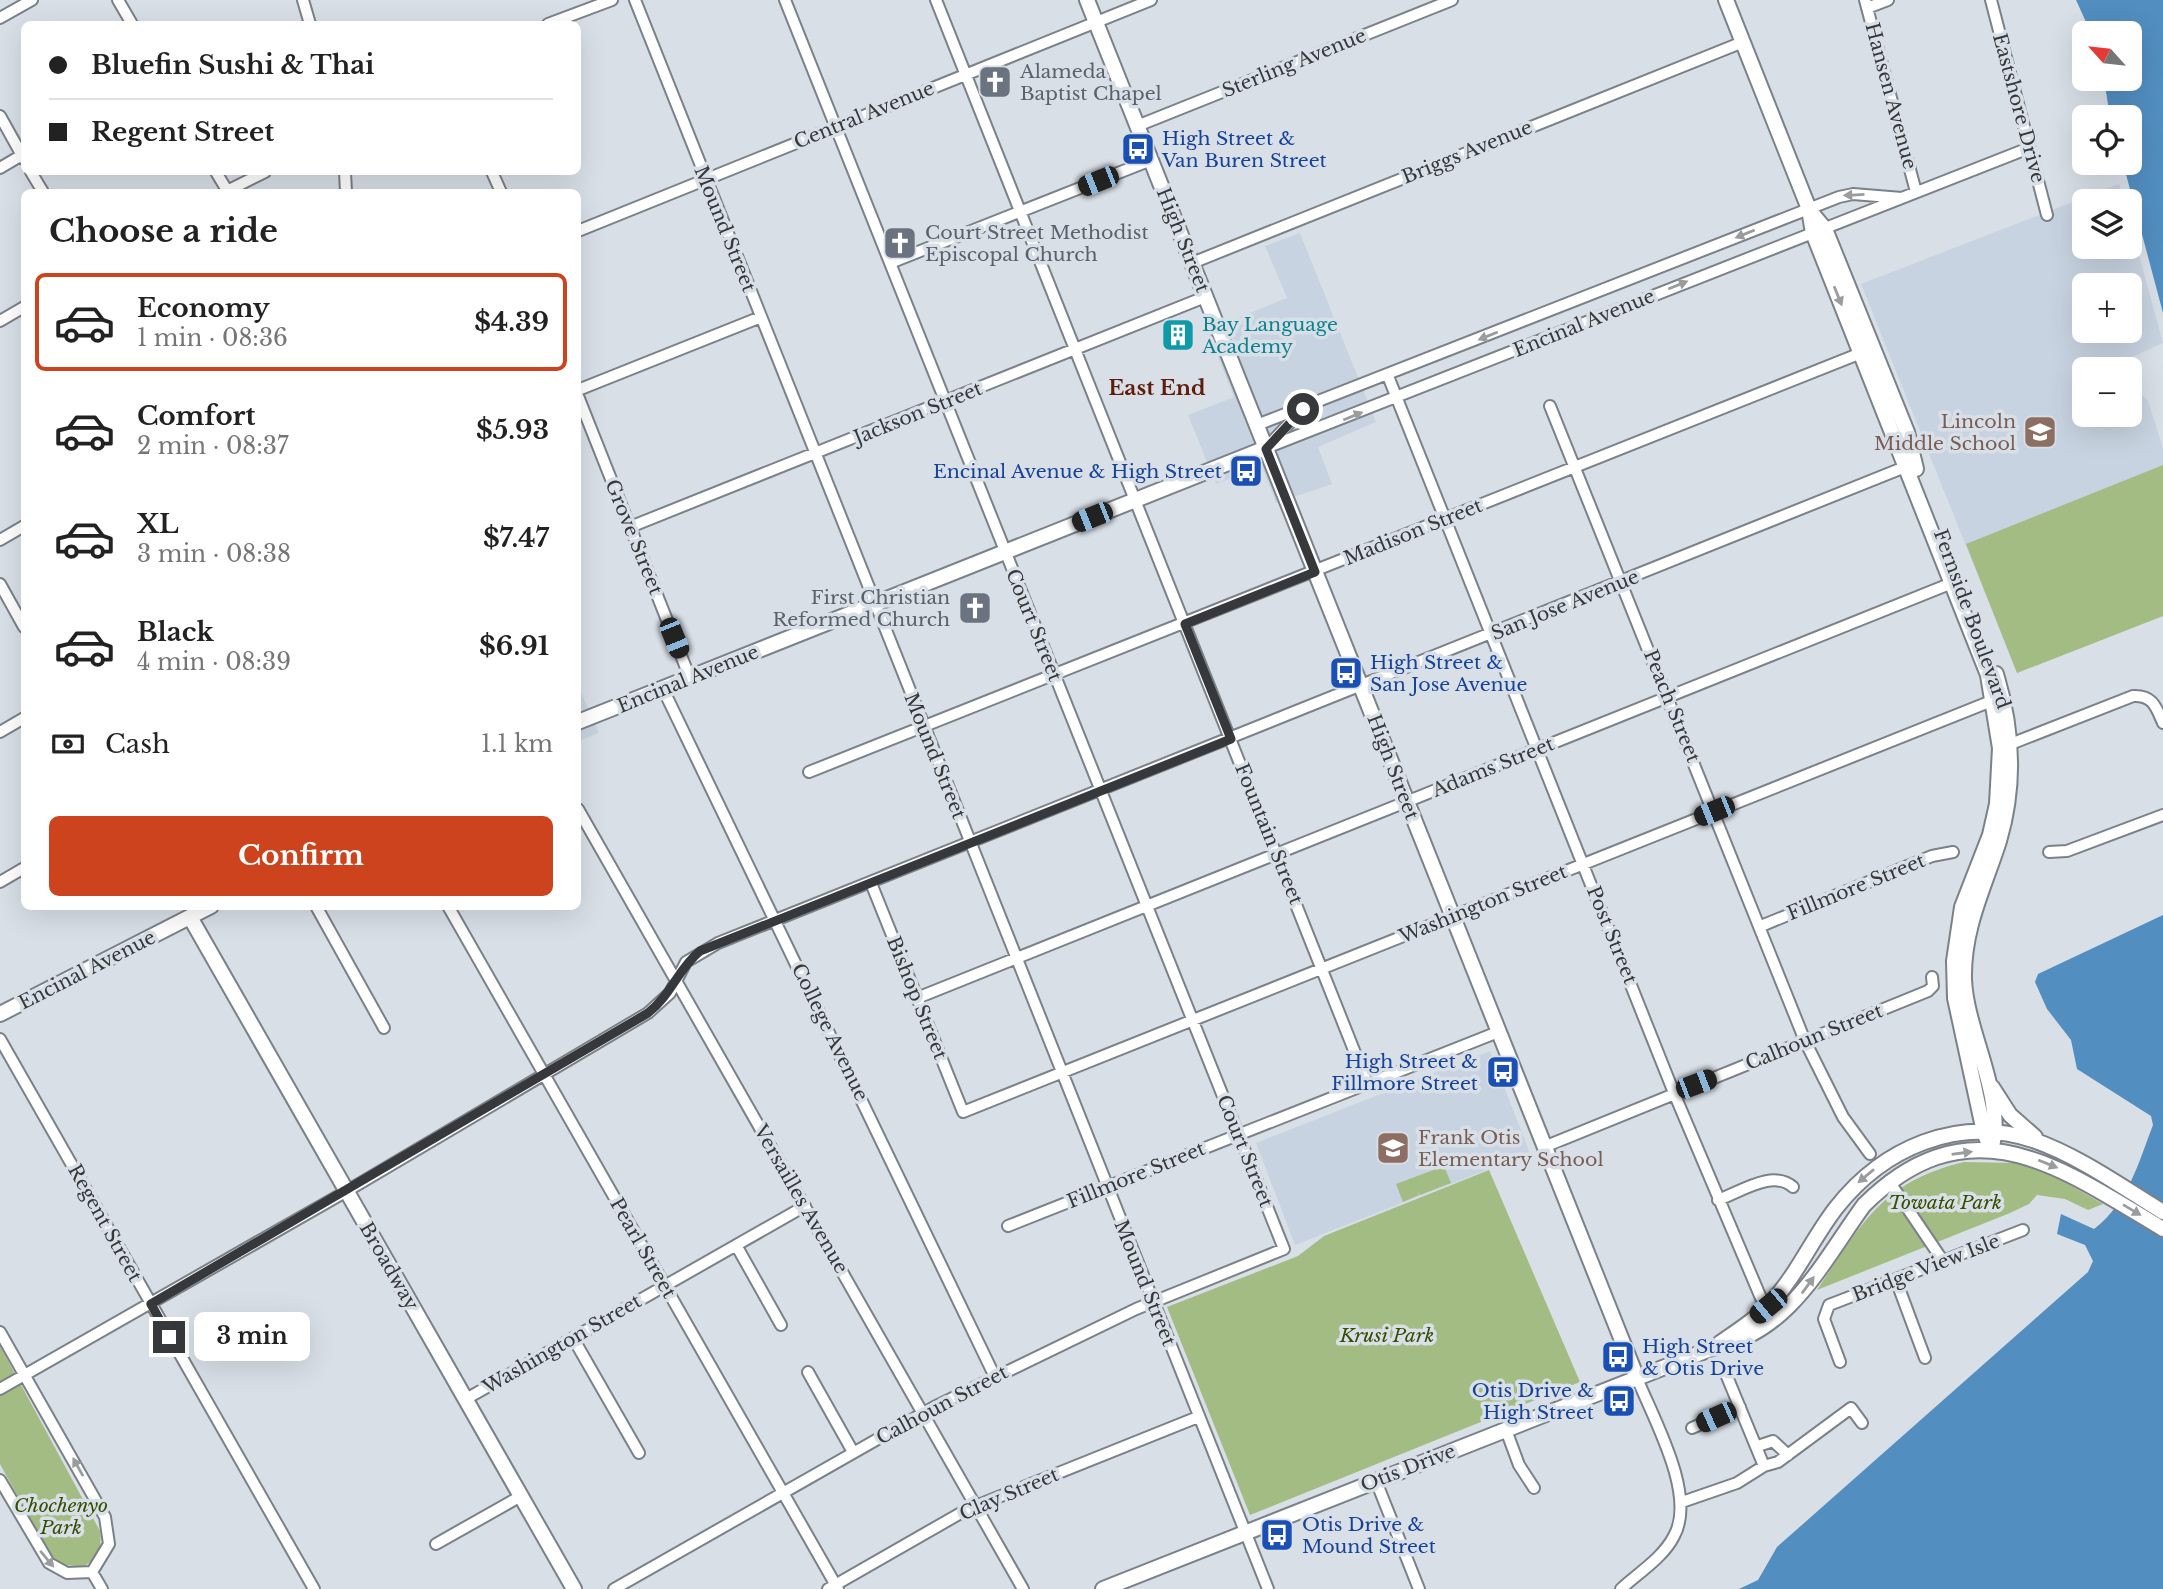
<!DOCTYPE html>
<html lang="en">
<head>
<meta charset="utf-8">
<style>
  body { margin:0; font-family:"Libre Baskerville",serif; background:#f2f2f2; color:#222; height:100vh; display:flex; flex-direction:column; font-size:26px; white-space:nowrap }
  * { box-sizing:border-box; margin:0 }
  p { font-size:23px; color:#767676 }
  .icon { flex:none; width:38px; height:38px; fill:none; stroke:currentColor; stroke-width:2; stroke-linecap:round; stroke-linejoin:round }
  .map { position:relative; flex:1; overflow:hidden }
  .panel { position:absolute; left:21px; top:189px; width:560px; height:721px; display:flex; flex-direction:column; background:#fff; border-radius:10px; box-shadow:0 7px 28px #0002 }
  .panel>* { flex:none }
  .top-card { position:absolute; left:21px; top:21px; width:560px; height:154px; border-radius:10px; box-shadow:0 7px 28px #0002; display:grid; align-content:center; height:154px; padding:0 28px; background:#fff }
  .needle { width:46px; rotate:297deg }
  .buttons { position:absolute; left:2072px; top:21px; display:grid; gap:14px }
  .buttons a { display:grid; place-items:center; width:70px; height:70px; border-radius:10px; background:#fff; box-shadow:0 7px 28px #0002; font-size:35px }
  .end { position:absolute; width:32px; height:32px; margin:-16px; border:9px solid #36383b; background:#fff; box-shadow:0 0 0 4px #fff }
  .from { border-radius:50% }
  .bubble { position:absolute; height:49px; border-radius:10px; background:#fff; box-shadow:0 7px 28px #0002; font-size:23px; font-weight:800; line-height:49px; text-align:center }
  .car { position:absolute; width:21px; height:42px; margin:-21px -10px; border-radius:9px; box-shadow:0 0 5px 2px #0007; background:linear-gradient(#222 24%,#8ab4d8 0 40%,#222 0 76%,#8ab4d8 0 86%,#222 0) }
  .top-card b { display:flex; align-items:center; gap:24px; height:66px; font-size:26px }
  .top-card b+b { border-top:2px solid #e0e0e0 }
  .top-card i { width:18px; height:18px; background:#222 }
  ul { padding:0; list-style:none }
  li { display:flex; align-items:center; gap:21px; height:98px; margin:0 14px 10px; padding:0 14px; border:4px solid transparent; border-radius:10px }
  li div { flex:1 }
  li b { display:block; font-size:26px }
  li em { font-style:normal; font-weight:800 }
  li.current { border-color:#cc431e }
  li>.icon { width:63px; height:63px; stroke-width:1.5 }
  h2 { padding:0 28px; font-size:32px; line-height:84px }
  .pay { display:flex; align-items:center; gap:18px; height:77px; padding:0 28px; font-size:26px }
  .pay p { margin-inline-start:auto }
  .action { display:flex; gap:14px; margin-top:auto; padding:14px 28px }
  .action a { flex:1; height:80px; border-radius:10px; background:#cc431e; color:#fff; font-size:28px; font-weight:800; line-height:80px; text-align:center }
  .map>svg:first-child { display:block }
  .built { fill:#c8d3e1; fill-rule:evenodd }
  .green { fill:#a3bc83 }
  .water { fill:#528ec0 }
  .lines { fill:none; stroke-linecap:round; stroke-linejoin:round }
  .minor-casing { stroke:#7b8188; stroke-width:14 }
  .major-casing { stroke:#7b8188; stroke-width:18 }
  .minor { stroke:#fff; stroke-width:10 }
  .major { stroke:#fff; stroke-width:14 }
  .oneway { fill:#9a9c9d }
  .route { stroke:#36383b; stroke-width:9 }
  .labels { text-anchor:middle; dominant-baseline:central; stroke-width:7; stroke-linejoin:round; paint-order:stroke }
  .street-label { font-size:19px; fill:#36383b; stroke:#d9dfe7 }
  .worship-label { font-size:19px; fill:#5b616d; stroke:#d9dfe7; text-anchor:start }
  .transit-label { font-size:19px; fill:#164399; stroke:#d9dfe7; text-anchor:start }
  .culture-label { font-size:19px; fill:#0d838f; stroke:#d9dfe7; text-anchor:start }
  .education-label { font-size:19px; fill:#785e54; stroke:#d9dfe7; text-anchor:end }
  .park-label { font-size:19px; font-style:italic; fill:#354f00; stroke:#d9dfe7 }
  .neighbourhood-label { font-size:21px; font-weight:bold; fill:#5e1c0b; stroke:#d9dfe7 }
</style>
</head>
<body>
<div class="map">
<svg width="2163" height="1589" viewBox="0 0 2163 1589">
  <rect width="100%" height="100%" fill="#d9dfe7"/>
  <path class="built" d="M 2119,184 L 2124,201 L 2084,201 L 2084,247 L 2130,247 L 2130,222 L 2163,343 L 2112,366 L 2114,369 L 2084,369 L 2084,415 L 2130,415 L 2130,384 L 2148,401 L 2163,448 L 2163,616 L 2017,673 L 1861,284 ZM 2084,285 L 2130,285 L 2130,331 L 2084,331 Z
    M 1300,233 L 1376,422 L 1318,447 L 1332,484 L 1276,503 L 1263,469 L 1259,468 L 1216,484 L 1188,415 L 1234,397 L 1207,330 L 1287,298 L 1265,246 Z
    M 578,686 L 599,733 L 578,741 Z
    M 1490,1051 L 1530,1153 L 1295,1245 L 1256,1143 Z"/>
  <path class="green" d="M 2163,465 L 2163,616 L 2017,673 L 1966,544 Z
    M 1964,1162 L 2019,1163 L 2054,1176 L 2103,1204 L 2088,1210 L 2065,1199 L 2037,1195 L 2029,1204 L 2010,1213 L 1817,1290 C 1862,1224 1881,1182 1964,1162 Z
    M 1444,1166 L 1451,1183 L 1420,1195 L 1417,1191 L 1419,1195 L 1403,1202 L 1396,1184 Z
    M 1489,1170 L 1580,1382 L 1250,1515 L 1167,1307 L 1298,1256 L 1324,1236 Z
    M 0,1346 L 100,1531 C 102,1549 99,1559 82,1567 L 60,1564 L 47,1551 L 0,1464 Z"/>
  <path class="water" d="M 2076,0 L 2163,0 L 2163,313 L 2123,163 L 2130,163 L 2130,117 L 2110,117 L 2104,79 L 2130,79 L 2130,33 L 2091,33 Z
    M 2163,915 L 2163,1589 L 1739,1589 L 1758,1580 L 1777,1547 L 2088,1272 L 2093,1261 L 2085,1245 L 2057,1234 L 2061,1214 L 2094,1229 C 2128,1203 2138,1164 2153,1125 L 2151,1116 L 2077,1069 L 2071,1040 L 2047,1009 L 2035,982 L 2038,974 Z"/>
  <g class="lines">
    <defs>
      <path id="minor" d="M 118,0 L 132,24
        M 303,0 L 310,24
        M 635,0 L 1268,1589
        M 936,0 L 1367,1083
        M 1865,0 L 1916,192
        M 1991,0 L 2047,215
        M 1867,8 L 1888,0
        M 0,18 L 32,0
        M 548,24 L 612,0
        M 0,116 L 24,159
        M 1137,126 L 1452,0
        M 0,168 L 22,155
        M 31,172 L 43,192
        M 216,172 L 228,192
        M 345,172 L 346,192
        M 492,172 L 501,192
        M 225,192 L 265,172
        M 578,231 L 1151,0
        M 890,263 L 1151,160
        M 1192,263 L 1743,42
        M 0,321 L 24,307
        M 1388,376 L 1674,1093 L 1761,1298
        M 578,390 L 761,317
        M 578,396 L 690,678
        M 1550,406 L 1805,1041 L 1843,1117 L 1870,1154
        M 1257,425 L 1839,197 L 1853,194 L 1902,198
        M 1268,446 L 1302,410
        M 1266,448 L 2029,148
        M 630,527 L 1205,297
        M 0,540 L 24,526
        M 0,584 L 24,627
        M 663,689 L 995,1377
        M 0,732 L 24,718
        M 2003,747 L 2133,696 C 2153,695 2156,707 2163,723
        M 809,772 L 1861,353
        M 578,809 L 1023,1589
        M 2049,852 L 2067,851 L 2163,815
        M 0,882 L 24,868
        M 871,883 L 963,1112 L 1999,698
        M 316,906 L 384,1028
        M 448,906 L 838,1589
        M 1761,926 L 1932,856 L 1953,852
        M 917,998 L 1952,583
        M 0,1039 L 314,1589
        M 1544,1147 L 1928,991 L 1933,986 L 1932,977
        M 1889,1181 L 1943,1261
        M 1718,1200 C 1740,1192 1773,1169 1793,1187
        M 1008,1226 L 1498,1032
        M 736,1245 L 781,1325
        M 1896,1280 L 1925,1358
        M 0,1332 L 105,1517 L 109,1544 L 92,1572 L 67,1573 L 49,1563 L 0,1480
        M 573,1338 L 639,1453
        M 1840,1362 L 1824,1319 L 1829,1305 L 2023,1230
        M 808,1372 L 853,1452
        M 1726,1374 L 1764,1466
        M 0,1389 L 347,1191 L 648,1013 L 670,993 L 686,962 L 718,943 L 1910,465
        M 466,1399 L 805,1206
        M 1692,1428 L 1740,1407
        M 1506,1430 L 1519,1465 L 1534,1488
        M 1758,1446 L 1773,1441 L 1788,1455
        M 1376,1481 L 1419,1589
        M 1682,1502 L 1737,1483 L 1764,1466 L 1778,1462 L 1851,1408 L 1862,1423
        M 436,1544 L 521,1496
        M 92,1572 L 102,1589
        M 614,1589 L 934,1407 L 1136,1309 L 1284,1249 L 785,0
        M 828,1589 L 966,1510 L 1198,1417
        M 1621,1589 C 1638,1573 1663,1558 1674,1536 C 1697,1495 1653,1418 1637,1378"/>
      <path id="major" d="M 1087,0 L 1637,1378
        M 1726,0 L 1809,209 L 1813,233 L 1988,675 L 2000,748 L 1997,804 L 1990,835 L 1962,907 L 1954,961 L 1955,998 L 1984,1132 L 1991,1150
        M 1810,211 L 1825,229 L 1907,432 L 1916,469
        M 578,722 L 1266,448
        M 190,917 L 574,1589
        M 0,1014 L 211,906
        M 1992,1087 L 2010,1115 L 2035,1137
        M 1991,1150 C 2007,1098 1966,1033 1964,979 C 1963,928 1984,888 1999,841 C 2016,784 2013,730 1996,674
        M 1720,1343 C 1737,1331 1756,1320 1770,1304 C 1797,1275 1812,1239 1836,1208 C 1883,1148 1958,1115 2033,1140 C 2079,1156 2122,1187 2163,1212
        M 1103,1589 L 1713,1348 C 1790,1332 1821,1264 1864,1205 C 1970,1100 2060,1167 2163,1229"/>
    </defs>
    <use href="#minor" class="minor-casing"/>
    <use href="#major" class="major-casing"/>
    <use href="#minor" class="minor"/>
    <use href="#major" class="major"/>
  </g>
  <defs><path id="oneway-solid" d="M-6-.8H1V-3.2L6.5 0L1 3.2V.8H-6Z" transform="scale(1.75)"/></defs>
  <g class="oneway">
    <use href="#oneway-solid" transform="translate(1854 195) rotate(177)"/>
    <use href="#oneway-solid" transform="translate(1745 234) rotate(158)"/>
    <use href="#oneway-solid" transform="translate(1678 285) rotate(-22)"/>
    <use href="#oneway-solid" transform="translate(1838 296) rotate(68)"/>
    <use href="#oneway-solid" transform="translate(1488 336) rotate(158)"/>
    <use href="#oneway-solid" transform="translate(1353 416) rotate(-22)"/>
    <use href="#oneway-solid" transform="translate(1962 1153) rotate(-8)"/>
    <use href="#oneway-solid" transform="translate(2048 1164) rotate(22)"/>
    <use href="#oneway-solid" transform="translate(1866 1176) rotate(140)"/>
    <use href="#oneway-solid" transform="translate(2132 1210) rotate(31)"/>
    <use href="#oneway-solid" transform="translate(1808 1285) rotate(-54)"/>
    <use href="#oneway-solid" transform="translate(78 1467) rotate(-119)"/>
    <use href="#oneway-solid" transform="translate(47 1559) rotate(50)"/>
  </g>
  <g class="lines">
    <path class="route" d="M 169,1337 L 151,1304 L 648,1013 C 671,995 678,969 700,951 L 1231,739 L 1185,624 L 1315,572 L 1266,449 L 1303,409"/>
  </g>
  <defs>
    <symbol id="church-square" viewBox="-11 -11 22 22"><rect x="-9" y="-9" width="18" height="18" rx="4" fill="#6b7280" stroke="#d9dfe7"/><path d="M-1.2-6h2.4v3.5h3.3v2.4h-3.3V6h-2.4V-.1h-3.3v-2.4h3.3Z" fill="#fff"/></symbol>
    <symbol id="bus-square" viewBox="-11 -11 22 22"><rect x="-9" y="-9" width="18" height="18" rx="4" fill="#1a4fb4" stroke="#d9dfe7"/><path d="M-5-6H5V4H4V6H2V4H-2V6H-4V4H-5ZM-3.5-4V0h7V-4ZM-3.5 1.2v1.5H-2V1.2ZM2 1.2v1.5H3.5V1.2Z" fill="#fff"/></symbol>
    <symbol id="building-square" viewBox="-11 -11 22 22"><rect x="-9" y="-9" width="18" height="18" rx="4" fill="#0f9aa8" stroke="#d9dfe7"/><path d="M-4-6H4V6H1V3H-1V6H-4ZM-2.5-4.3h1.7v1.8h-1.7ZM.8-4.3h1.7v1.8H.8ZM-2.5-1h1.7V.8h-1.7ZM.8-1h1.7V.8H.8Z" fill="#fff"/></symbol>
    <symbol id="school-square" viewBox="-11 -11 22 22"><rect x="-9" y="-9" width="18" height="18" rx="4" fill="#8d6e63" stroke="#d9dfe7"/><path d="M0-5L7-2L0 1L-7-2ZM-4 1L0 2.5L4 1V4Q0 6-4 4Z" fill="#fff"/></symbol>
  </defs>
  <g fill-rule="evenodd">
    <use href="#church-square" x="976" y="63" width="38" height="38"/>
    <use href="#bus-square" x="1119" y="130" width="38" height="38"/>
    <use href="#church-square" x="881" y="224" width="38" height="38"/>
    <use href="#building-square" x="1159" y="316" width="38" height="38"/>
    <use href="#school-square" x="2021" y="413" width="38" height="38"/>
    <use href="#bus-square" x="1227" y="452" width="38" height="38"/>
    <use href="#church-square" x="956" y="589" width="38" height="38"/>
    <use href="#bus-square" x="1327" y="654" width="38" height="38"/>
    <use href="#bus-square" x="1484" y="1053" width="38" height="38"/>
    <use href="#school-square" x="1374" y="1129" width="38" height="38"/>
    <use href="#bus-square" x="1599" y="1338" width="38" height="38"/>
    <use href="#bus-square" x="1600" y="1382" width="38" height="38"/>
    <use href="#bus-square" x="1258" y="1516" width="38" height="38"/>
  </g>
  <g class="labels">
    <g class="street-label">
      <text transform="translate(1294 63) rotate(-22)">Sterling Avenue</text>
      <text transform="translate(1891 96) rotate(75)">Hansen Avenue</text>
      <text transform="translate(2019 108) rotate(75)">Eastshore Drive</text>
      <text transform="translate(864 115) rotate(-22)">Central Avenue</text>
      <text transform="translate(1467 152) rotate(-22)">Briggs Avenue</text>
      <text transform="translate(725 229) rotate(68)">Mound Street</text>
      <text transform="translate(1183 240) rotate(68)">High Street</text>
      <text transform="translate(1584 323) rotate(-22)">Encinal Avenue</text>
      <text transform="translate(918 413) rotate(-22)">Jackson Street</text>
      <text transform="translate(1413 532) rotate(-22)">Madison Street</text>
      <text transform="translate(634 537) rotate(68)">Grove Street</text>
      <text transform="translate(1565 605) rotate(-22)">San Jose Avenue</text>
      <text transform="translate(1972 619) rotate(70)">Fernside Boulevard</text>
      <text transform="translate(1034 625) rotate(68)">Court Street</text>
      <text transform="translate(688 679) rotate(-22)">Encinal Avenue</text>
      <text transform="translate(1672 706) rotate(68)">Peach Street</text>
      <text transform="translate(935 756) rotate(68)">Mound Street</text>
      <text transform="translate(1393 767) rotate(69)">High Street</text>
      <text transform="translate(1493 767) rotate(-22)">Adams Street</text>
      <text transform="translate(1269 834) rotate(68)">Fountain Street</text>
      <text transform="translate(1856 887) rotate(-22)">Fillmore Street</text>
      <text transform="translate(1483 904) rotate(-22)">Washington Street</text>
      <text transform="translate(1612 935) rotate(68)">Post Street</text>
      <text transform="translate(87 970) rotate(-27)">Encinal Avenue</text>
      <text transform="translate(917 998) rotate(68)">Bishop Street</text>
      <text transform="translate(830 1032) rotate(64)">College Avenue</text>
      <text transform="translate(1814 1037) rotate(-22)">Calhoun Street</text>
      <text transform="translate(1245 1151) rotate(68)">Court Street</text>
      <text transform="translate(1136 1175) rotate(-22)">Fillmore Street</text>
      <text transform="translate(801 1199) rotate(60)">Versailles Avenue</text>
      <text transform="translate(105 1223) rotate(61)">Regent Street</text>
      <text transform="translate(643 1248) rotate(60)">Pearl Street</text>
      <text transform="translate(389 1266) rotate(60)">Broadway</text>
      <text transform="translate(1926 1268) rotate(-21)">Bridge View Isle</text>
      <text transform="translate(1145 1283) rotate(68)">Mound Street</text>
      <text transform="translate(562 1344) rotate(-30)">Washington Street</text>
      <text transform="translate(942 1405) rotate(-28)">Calhoun Street</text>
      <text transform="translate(1408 1468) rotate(-21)">Otis Drive</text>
      <text transform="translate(1009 1494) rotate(-23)">Clay Street</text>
    </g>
    <g class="worship-label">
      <text x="1020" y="71">Alameda<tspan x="1020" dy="22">Baptist Chapel</tspan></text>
      <text x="925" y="232">Court Street Methodist<tspan x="925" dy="22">Episcopal Church</tspan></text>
      <text x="950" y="597" text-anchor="end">First Christian<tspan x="950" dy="22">Reformed Church</tspan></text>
    </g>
    <g class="transit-label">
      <text x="1162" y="138">High Street &amp;<tspan x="1162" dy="22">Van Buren Street</tspan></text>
      <text x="1222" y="471" text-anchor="end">Encinal Avenue &amp; High Street</text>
      <text x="1370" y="662">High Street &amp;<tspan x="1370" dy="22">San Jose Avenue</tspan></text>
      <text x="1478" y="1061" text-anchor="end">High Street &amp;<tspan x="1478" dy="22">Fillmore Street</tspan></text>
      <text x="1642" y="1346">High Street<tspan x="1642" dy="22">&amp; Otis Drive</tspan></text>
      <text x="1594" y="1390" text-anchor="end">Otis Drive &amp;<tspan x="1594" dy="22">High Street</tspan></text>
      <text x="1302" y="1524">Otis Drive &amp;<tspan x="1302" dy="22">Mound Street</tspan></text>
    </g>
    <g class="culture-label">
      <text x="1202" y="324">Bay Language<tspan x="1202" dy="22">Academy</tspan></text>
    </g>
    <g class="education-label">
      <text x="2016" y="421">Lincoln<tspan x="2016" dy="22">Middle School</tspan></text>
      <text x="1418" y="1137" text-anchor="start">Frank Otis<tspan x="1418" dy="22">Elementary School</tspan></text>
    </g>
    <g class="park-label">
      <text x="1945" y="1202">Towata Park</text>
      <text x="1387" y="1335">Krusi Park</text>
      <text x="61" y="1505">Chochenyo<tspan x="61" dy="22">Park</tspan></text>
    </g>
    <g class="neighbourhood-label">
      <text x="1157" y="388">East End</text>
    </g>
  </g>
</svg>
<div class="buttons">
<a><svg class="needle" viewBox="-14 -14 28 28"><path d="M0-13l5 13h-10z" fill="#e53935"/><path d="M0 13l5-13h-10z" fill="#767676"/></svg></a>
<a><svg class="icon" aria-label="locate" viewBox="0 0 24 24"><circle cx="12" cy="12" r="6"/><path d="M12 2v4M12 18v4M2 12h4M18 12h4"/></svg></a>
<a><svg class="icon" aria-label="layers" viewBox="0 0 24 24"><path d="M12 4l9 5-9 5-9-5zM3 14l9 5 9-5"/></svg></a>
<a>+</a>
<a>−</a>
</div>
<i class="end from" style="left:1303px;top:409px"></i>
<i class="end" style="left:169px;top:1337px"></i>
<div class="bubble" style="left:194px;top:1312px;width:116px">3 min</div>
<i class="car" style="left:1098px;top:181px;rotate:248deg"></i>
<i class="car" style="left:1092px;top:517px;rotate:248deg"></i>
<i class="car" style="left:674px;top:638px;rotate:158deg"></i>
<i class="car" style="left:1714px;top:811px;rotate:248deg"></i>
<i class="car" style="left:1696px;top:1084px;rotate:69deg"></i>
<i class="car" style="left:1768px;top:1306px;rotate:230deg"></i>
<i class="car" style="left:1716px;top:1417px;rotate:246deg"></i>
<div class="top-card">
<b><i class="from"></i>Bluefin Sushi &amp; Thai</b>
<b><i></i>Regent Street</b>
</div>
<section class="panel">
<h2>Choose a ride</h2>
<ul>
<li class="current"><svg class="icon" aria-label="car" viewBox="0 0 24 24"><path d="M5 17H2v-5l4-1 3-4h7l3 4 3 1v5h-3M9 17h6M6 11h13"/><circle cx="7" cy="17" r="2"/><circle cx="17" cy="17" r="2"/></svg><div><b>Economy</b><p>1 min · 08:36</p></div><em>$4.39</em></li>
<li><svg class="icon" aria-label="car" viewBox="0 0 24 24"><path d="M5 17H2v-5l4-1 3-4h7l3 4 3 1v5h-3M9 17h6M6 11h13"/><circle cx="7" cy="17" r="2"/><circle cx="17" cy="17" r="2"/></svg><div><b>Comfort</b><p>2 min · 08:37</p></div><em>$5.93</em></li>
<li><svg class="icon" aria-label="car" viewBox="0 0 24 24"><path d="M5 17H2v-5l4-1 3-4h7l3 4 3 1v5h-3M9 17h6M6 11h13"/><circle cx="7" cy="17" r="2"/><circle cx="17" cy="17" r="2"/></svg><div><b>XL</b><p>3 min · 08:38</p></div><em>$7.47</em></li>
<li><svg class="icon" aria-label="car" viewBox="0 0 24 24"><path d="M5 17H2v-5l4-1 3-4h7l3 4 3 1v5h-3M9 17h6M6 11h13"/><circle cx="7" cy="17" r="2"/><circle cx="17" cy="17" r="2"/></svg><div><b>Black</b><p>4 min · 08:39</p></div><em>$6.91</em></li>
</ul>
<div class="pay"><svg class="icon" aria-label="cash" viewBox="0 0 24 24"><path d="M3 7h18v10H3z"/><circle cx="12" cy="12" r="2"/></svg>Cash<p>1.1 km</p></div>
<div class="action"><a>Confirm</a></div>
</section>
</div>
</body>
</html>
